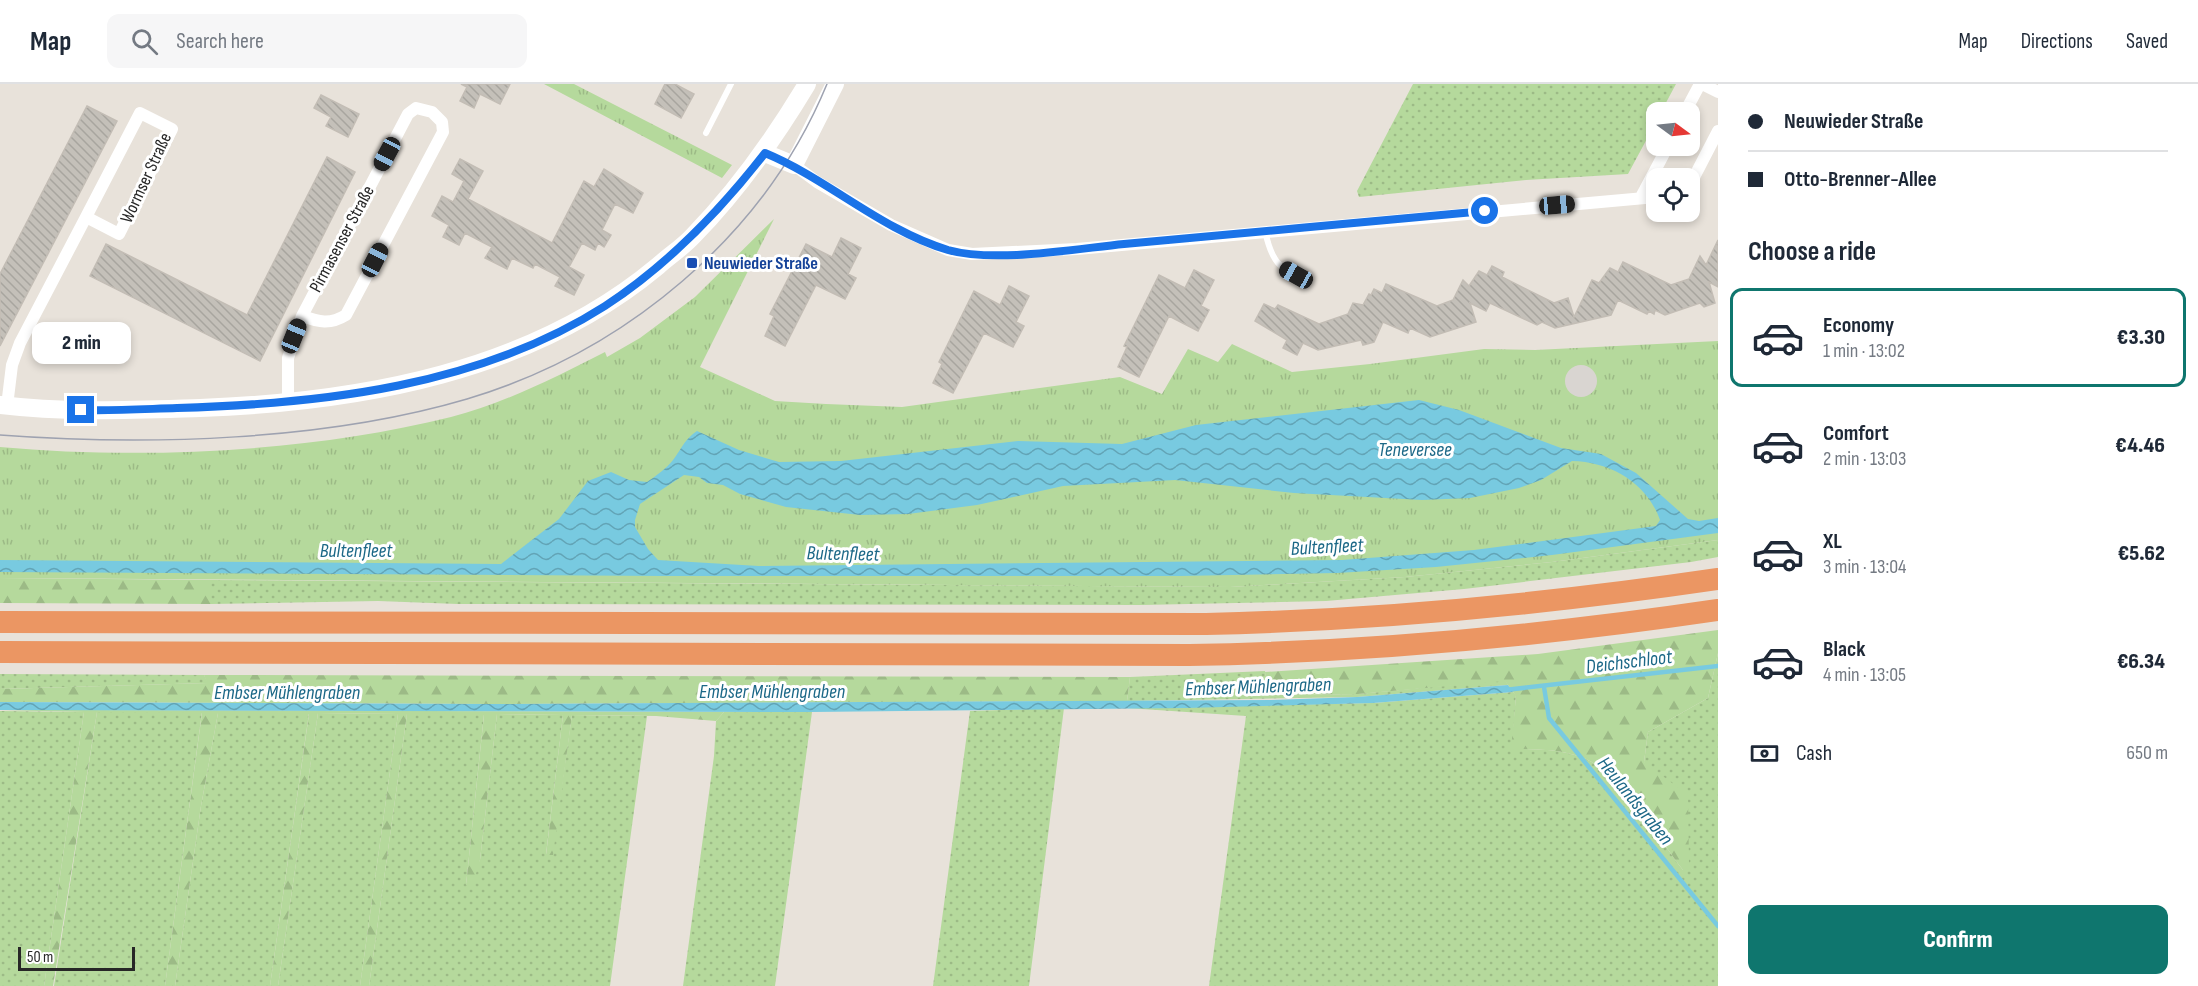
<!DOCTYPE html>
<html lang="en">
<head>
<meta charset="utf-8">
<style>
  body { margin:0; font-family:"Sofia Sans Condensed",sans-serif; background:#f6f6f7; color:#1f2937; height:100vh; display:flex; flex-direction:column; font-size:22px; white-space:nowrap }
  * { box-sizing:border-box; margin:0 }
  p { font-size:20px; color:#747a83 }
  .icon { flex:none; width:33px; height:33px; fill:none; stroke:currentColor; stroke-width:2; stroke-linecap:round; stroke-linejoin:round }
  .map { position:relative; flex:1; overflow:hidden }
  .sheet { display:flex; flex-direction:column; background:#fff; width:480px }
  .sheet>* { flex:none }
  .top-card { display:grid; align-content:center; height:132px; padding:0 30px; background:#fff }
  .needle { width:39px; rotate:105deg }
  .buttons { position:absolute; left:1646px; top:18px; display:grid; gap:12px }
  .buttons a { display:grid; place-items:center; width:54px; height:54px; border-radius:12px; background:#fff; box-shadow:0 3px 9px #0003; font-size:30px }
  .scale { position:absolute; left:18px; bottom:15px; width:117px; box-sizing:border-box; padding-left:6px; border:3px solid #272727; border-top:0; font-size:16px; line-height:21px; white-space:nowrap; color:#272727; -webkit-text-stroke:4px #fff; paint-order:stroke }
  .end { position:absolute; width:27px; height:27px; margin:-14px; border:8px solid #1a73e8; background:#fff; box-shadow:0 0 0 3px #fff }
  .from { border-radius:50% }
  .bubble { position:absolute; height:42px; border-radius:12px; background:#fff; box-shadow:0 3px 9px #0003; font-size:20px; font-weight:800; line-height:42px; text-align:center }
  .car { position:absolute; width:18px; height:36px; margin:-18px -9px; border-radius:8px; box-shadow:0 0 4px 2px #0007; background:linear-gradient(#222 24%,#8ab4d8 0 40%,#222 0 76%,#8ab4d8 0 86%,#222 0) }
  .top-card b { display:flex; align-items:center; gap:21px; height:57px; font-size:22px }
  .top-card b+b { border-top:2px solid #e0e1e3 }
  .top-card i { width:15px; height:15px; background:#1f2937 }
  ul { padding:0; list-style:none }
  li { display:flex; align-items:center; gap:18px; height:99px; margin:0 12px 9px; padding:0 18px; border:3px solid transparent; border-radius:12px }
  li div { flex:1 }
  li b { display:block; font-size:22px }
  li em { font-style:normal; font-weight:800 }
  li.current { border-color:#0f766e }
  li>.icon { width:54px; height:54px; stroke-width:1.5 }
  h2 { padding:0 30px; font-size:27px; line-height:72px }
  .pay { display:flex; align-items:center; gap:15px; height:66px; padding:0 30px; font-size:22px }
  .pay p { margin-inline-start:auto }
  .primary-button { display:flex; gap:12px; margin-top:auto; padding:12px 30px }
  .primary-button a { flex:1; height:69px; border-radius:12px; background:#0f766e; color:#fff; font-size:24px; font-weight:800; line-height:69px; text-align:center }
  header { display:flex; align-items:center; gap:36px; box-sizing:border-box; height:84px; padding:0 30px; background:#fff; border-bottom:2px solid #e0e1e3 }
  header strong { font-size:28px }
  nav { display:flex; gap:33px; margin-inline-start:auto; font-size:21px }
  .search { width:420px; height:54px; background:#f6f6f7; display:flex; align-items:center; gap:15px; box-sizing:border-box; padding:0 21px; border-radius:12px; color:#747a83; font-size:22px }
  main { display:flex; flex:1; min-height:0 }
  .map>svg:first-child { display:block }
  .grass { fill:url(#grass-dots) }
  .forest { fill:url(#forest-firs) }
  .park { fill:url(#park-tufts) }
  .plaza { fill:#d9d5d1 }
  .water { fill:url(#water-waves); fill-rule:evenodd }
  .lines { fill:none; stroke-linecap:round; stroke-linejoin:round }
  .stream { stroke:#78cae0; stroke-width:4.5 }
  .building { fill:url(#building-back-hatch); stroke:#c3bdb5; stroke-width:1.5 }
  .lane { stroke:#fff; stroke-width:6 }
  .street { stroke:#fff; stroke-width:12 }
  .secondary { stroke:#fff; stroke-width:18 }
  .highway { stroke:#eb9663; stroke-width:22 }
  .tram { stroke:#9ea2b0; stroke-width:1.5 }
  .route { stroke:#1a73e8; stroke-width:8 }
  .transit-dot { fill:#1a4fb4; stroke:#fff; stroke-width:2 }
  .labels { text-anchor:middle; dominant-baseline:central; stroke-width:6; stroke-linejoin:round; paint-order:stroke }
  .street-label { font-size:18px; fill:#272727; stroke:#fff }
  .transit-label { font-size:18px; font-weight:bold; fill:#164399; stroke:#fff; text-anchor:start }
  .water-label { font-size:20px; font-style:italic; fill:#1c6887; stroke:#fff }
</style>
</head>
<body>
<header>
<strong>Map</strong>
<div class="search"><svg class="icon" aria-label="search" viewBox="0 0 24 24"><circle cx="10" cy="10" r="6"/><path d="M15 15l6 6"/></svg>Search here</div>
<nav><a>Map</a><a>Directions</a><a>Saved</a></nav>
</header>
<main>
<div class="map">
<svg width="1718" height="902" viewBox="0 0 1718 902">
  <defs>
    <pattern id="grass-dots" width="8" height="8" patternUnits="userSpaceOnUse" patternTransform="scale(1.5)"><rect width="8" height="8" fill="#b5d99c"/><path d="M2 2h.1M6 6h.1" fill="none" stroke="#9cba86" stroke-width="1.8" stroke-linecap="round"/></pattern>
    <pattern id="forest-firs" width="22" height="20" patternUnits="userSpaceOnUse" patternTransform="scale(1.5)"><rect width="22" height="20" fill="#b5d99c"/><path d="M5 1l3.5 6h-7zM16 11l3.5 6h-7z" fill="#9cba86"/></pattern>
    <pattern id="park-tufts" width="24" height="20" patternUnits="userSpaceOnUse" patternTransform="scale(1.5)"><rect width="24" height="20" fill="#b5d99c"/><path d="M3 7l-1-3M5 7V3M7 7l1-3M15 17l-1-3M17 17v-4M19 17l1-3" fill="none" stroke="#9cba86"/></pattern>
    <pattern id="water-waves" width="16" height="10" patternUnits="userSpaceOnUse" patternTransform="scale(1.5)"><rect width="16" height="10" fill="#78cae0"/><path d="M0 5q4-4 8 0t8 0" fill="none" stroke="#62a4b6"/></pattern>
    <pattern id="building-back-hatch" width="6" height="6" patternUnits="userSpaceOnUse" patternTransform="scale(1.5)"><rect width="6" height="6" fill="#c4c0b9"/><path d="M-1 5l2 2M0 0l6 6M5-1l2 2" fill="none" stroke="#a8a59f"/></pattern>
  </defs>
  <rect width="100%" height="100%" fill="#e8e2da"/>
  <path class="grass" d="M 1413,0 L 1676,0 L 1661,28 L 1656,28 L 1656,38 L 1628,90 L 1526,96 L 1359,113 L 1357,107 Z
    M 1718,456 L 1718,473 L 1691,478 L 1464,505 L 1326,517 L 1142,521 L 458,520 L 378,517 L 211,520 L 211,496 L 1230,503 L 1405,493 L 1552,478 Z
    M 1718,569 L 1718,902 L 1209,902 L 1246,632 L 1127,624 L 1373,619 L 1513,608 L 1516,611 L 1512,665 C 1535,665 1558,665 1581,673 C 1617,685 1659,755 1683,786 L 1644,678 L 1648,648 L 1708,614 Z
    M 1265,587 L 1269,611 L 1358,610 L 1505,596 L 1508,601 L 1357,613 L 1127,617 L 1130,593 Z
    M 0,590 L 204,591 L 208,599 L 0,605 Z
    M 1064,624 L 1029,902 L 933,902 L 970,627 Z
    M 0,627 L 84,628 L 44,902 L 0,902 Z
    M 97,628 L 202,628 L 165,902 L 54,902 Z
    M 724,628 L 812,628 L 775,902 L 683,902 L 714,672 L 716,637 Z
    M 218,629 L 309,629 L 270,902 L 175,902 L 201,722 Z
    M 318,629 L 398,630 L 360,902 L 278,902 Z
    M 407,630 L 484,630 L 466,801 L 480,776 L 497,630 L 563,631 L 546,770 L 552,771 L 572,631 L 647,632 L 610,902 L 369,902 Z"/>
  <path class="forest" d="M 0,494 L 211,496 L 211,520 L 0,519 Z
    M 1718,546 L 1718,569 L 1708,614 L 1648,648 L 1644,678 L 1688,711 L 1689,781 L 1683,786 C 1659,755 1617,685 1581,673 C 1558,665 1535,665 1511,665 L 1516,612 L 1505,597 L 1358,610 L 1269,611 L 1265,588 L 1538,570 Z
    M 204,591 L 1130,593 L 1127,617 L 490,620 L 0,618 L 0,605 L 207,599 Z
    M 0,626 L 84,626 L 724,628 L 716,637 L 656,632 L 572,631 L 553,771 L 546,771 L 563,631 L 497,630 L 480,776 L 473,800 L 466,801 L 484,631 L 407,630 L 369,902 L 360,902 L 398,630 L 318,629 L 278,902 L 270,902 L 309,630 L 218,629 L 201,722 L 175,902 L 165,902 L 202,629 L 97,628 L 53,902 L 44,902 L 84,628 Z"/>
  <path class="park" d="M 544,0 L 574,0 L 732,81 L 722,94 Z
    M 774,135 L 700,283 L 775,317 L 826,320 L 902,323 L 1120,293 L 1162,310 L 1188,265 L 1218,278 L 1232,260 L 1292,288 L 1370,280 L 1484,265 L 1535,266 L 1718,257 L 1718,456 L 1552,478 L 1405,493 L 1230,503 L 0,494 L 0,363 C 144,376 310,368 451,333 C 505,319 556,293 605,268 L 607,273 L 640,254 L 695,213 Z"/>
  <path class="plaza" d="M1565 297a16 16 0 1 1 32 0a16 16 0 1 1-32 0Z"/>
  <path class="water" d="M 1419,316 L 1459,326 L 1561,364 L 1601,370 L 1636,389 L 1688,435 L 1699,437 L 1718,434 L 1718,449 L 1552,471 L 1436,483 L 1337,489 L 1181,492 L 662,492 L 0,488 L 0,476 L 501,480 L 559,435 L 588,397 L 611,388 L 629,396 L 647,398 C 657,391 666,385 673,376 C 683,363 683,357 697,347 L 739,366 L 779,378 L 841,377 L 1018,357 L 1122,360 L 1196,341 ZM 1572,377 C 1611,378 1647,399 1660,436 L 1656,442 L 1474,466 L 1342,476 L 759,482 L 658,476 L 648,465 L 635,443 L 635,436 L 640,420 L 684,391 L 699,393 L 707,399 L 723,401 L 740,410 L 786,423 L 860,431 L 908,430 L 977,421 L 1063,402 L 1175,396 L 1294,409 L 1422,416 L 1470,414 L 1519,404 L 1541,396 Z
    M 1508,601 L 1513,608 L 1373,619 L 1186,624 L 812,628 L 0,626 L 0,618 L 490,620 L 1271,616 L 1357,613 Z"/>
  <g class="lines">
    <path class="stream" d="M 1544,603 L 1549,634 L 1718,842
      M 1505,606 L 1718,582"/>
  </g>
  <path class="building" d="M 461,0 L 510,0 L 500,20 L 480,10 L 474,24 L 460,17 L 467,3 Z
    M 665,0 L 675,0 L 694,10 L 681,34 L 655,20 Z
    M 321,11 L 359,30 L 348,53 L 326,42 L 331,33 L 314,24 Z
    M 87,22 L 117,37 L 0,262 L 0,190 Z
    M 327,73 L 355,88 L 260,277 L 90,192 L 106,160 L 247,231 Z
    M 460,75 L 483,87 L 468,115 L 552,159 L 584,97 L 594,103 L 604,85 L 643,109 L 633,129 L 615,120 L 602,146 L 611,151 L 604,163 L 598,159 L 595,166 L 582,159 L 569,183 L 584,191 L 574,211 L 555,202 L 560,193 L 535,180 L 533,184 L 512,174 L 507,185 L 485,174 L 492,163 L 465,149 L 459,161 L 443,153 L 449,141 L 432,132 L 442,112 L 453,118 L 464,97 L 452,90 Z
    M 841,154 L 861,164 L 848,190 L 856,194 L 845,215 L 816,201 L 785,262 L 765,252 L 774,232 L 770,230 L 806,160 L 832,173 Z
    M 1718,156 L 1718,203 L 1709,198 L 1715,219 L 1704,223 L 1700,219 L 1665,231 L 1655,226 L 1654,230 L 1649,227 L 1647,230 L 1618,216 L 1611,231 L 1555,244 L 1542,238 L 1537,241 L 1490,219 L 1486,227 L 1470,219 L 1476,238 L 1430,253 L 1410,244 L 1408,249 L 1383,238 L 1374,258 L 1363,261 L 1361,256 L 1318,266 L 1303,259 L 1297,271 L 1283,264 L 1287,256 L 1255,237 L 1264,220 L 1275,225 L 1278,221 L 1319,240 L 1348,230 L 1353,219 L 1363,221 L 1369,210 L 1371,211 L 1374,205 L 1382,209 L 1386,200 L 1437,222 L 1453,216 L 1463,196 L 1469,202 L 1479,187 L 1487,191 L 1492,182 L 1504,188 L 1502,193 L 1554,219 L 1568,214 L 1574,233 L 1592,196 L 1599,199 L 1610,184 L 1618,188 L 1623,178 L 1671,201 L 1689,195 L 1700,172 L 1706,181 Z
    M 1194,186 L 1214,196 L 1201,222 L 1209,226 L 1198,247 L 1169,232 L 1139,293 L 1118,283 L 1127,263 L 1124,262 L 1159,191 L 1185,204 Z
    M 1009,202 L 1029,212 L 1016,238 L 1024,242 L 1013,263 L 984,249 L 953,309 L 933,299 L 942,280 L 939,278 L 974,207 L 1000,221 Z"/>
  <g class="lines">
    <path class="lane" d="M 706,49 L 731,0
      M 1265,147 C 1271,174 1279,191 1309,190"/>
    <path class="street" d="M 1702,0 L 1718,8
      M 1685,28 L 1700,0
      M 140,29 L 172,45 L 119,150 L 86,133 Z
      M 794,81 L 817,98 L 891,141 L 948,166 L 972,170 L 1077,165 L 1656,113
      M 1689,103 L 1718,47
      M 1641,113 L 1668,62
      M 288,317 L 288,274 L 302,232 L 408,30 L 416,24 L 432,28 L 442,38 L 443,48 L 346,231 C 330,241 319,238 302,232
      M 7,322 L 12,281 L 20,259 L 86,133"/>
    <path class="secondary" d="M 765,69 L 794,81 L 835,0
      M 0,321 C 66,329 133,326 200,324 C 361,318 531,288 658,182 C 669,172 683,163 693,152 C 738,106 774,55 807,0"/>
    <path class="highway" d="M 0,538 L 1206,540 C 1378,536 1548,520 1718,495
      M 0,568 L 1189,571 C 1367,568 1542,552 1718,526"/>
    <path class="tram" d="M 0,351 C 147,362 325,357 467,315 C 624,268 764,153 827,0"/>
  </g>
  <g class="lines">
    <path class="route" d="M 81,326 C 113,327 145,325 177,324 C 322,320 480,302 605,222 C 668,181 719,128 765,69 C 828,95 881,146 948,166 C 996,179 1074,165 1124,160 C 1244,149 1365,138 1485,127"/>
  </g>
  <rect class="transit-dot" x="686" y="173" width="12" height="12" rx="3"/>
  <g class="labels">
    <g class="street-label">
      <text transform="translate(146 94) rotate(-65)">Wormser Straße</text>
      <text transform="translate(342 155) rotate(-62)">Pirmasenser Straße</text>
    </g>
    <g class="transit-label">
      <text x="704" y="179">Neuwieder Straße</text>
    </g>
    <g class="water-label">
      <text x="1415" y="366">Teneversee</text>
      <text transform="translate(1327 463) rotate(-3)">Bultenfleet</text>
      <text x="356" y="467">Bultenfleet</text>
      <text transform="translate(843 470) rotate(1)">Bultenfleet</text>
      <text transform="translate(1629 578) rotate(-7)">Deichschloot</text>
      <text transform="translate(1258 603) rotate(-2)">Embser Mühlengraben</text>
      <text x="772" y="608">Embser Mühlengraben</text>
      <text x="287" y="609">Embser Mühlengraben</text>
      <text transform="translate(1635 717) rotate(51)">Heulandsgraben</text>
    </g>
  </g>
</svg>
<div class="buttons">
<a><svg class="needle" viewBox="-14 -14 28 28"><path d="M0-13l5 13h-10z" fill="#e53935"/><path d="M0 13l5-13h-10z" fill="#747a83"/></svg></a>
<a><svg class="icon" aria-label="locate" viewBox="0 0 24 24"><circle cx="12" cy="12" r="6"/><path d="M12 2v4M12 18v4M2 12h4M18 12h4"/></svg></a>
</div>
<div class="scale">50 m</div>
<i class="end from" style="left:1485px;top:127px"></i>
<i class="end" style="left:81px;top:326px"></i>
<div class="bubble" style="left:32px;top:238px;width:99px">2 min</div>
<i class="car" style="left:387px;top:70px;rotate:208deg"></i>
<i class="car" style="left:1557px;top:121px;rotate:85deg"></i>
<i class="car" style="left:375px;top:176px;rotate:27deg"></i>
<i class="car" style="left:1296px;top:191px;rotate:299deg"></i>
<i class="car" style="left:294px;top:252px;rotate:22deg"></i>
</div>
<section class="sheet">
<div class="top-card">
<b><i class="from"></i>Neuwieder Straße</b>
<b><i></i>Otto-Brenner-Allee</b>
</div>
<h2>Choose a ride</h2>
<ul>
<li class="current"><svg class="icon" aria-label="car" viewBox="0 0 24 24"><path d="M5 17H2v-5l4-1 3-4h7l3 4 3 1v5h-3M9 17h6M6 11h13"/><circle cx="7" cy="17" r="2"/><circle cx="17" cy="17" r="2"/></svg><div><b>Economy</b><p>1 min · 13:02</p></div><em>€3.30</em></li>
<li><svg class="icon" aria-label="car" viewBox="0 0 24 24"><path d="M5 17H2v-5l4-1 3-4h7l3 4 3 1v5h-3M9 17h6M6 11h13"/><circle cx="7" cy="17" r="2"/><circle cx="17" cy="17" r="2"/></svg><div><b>Comfort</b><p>2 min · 13:03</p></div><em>€4.46</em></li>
<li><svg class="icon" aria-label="car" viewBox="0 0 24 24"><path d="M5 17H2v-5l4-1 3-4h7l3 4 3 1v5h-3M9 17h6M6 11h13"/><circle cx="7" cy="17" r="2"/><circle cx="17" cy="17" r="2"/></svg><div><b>XL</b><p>3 min · 13:04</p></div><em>€5.62</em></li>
<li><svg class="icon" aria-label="car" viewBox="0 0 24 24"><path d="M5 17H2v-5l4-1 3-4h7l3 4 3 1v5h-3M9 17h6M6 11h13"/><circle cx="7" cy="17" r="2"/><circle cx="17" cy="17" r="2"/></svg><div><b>Black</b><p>4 min · 13:05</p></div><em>€6.34</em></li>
</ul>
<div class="pay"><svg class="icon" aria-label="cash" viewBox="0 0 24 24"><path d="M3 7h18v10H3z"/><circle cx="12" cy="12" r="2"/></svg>Cash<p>650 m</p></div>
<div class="primary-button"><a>Confirm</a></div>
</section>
</main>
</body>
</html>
